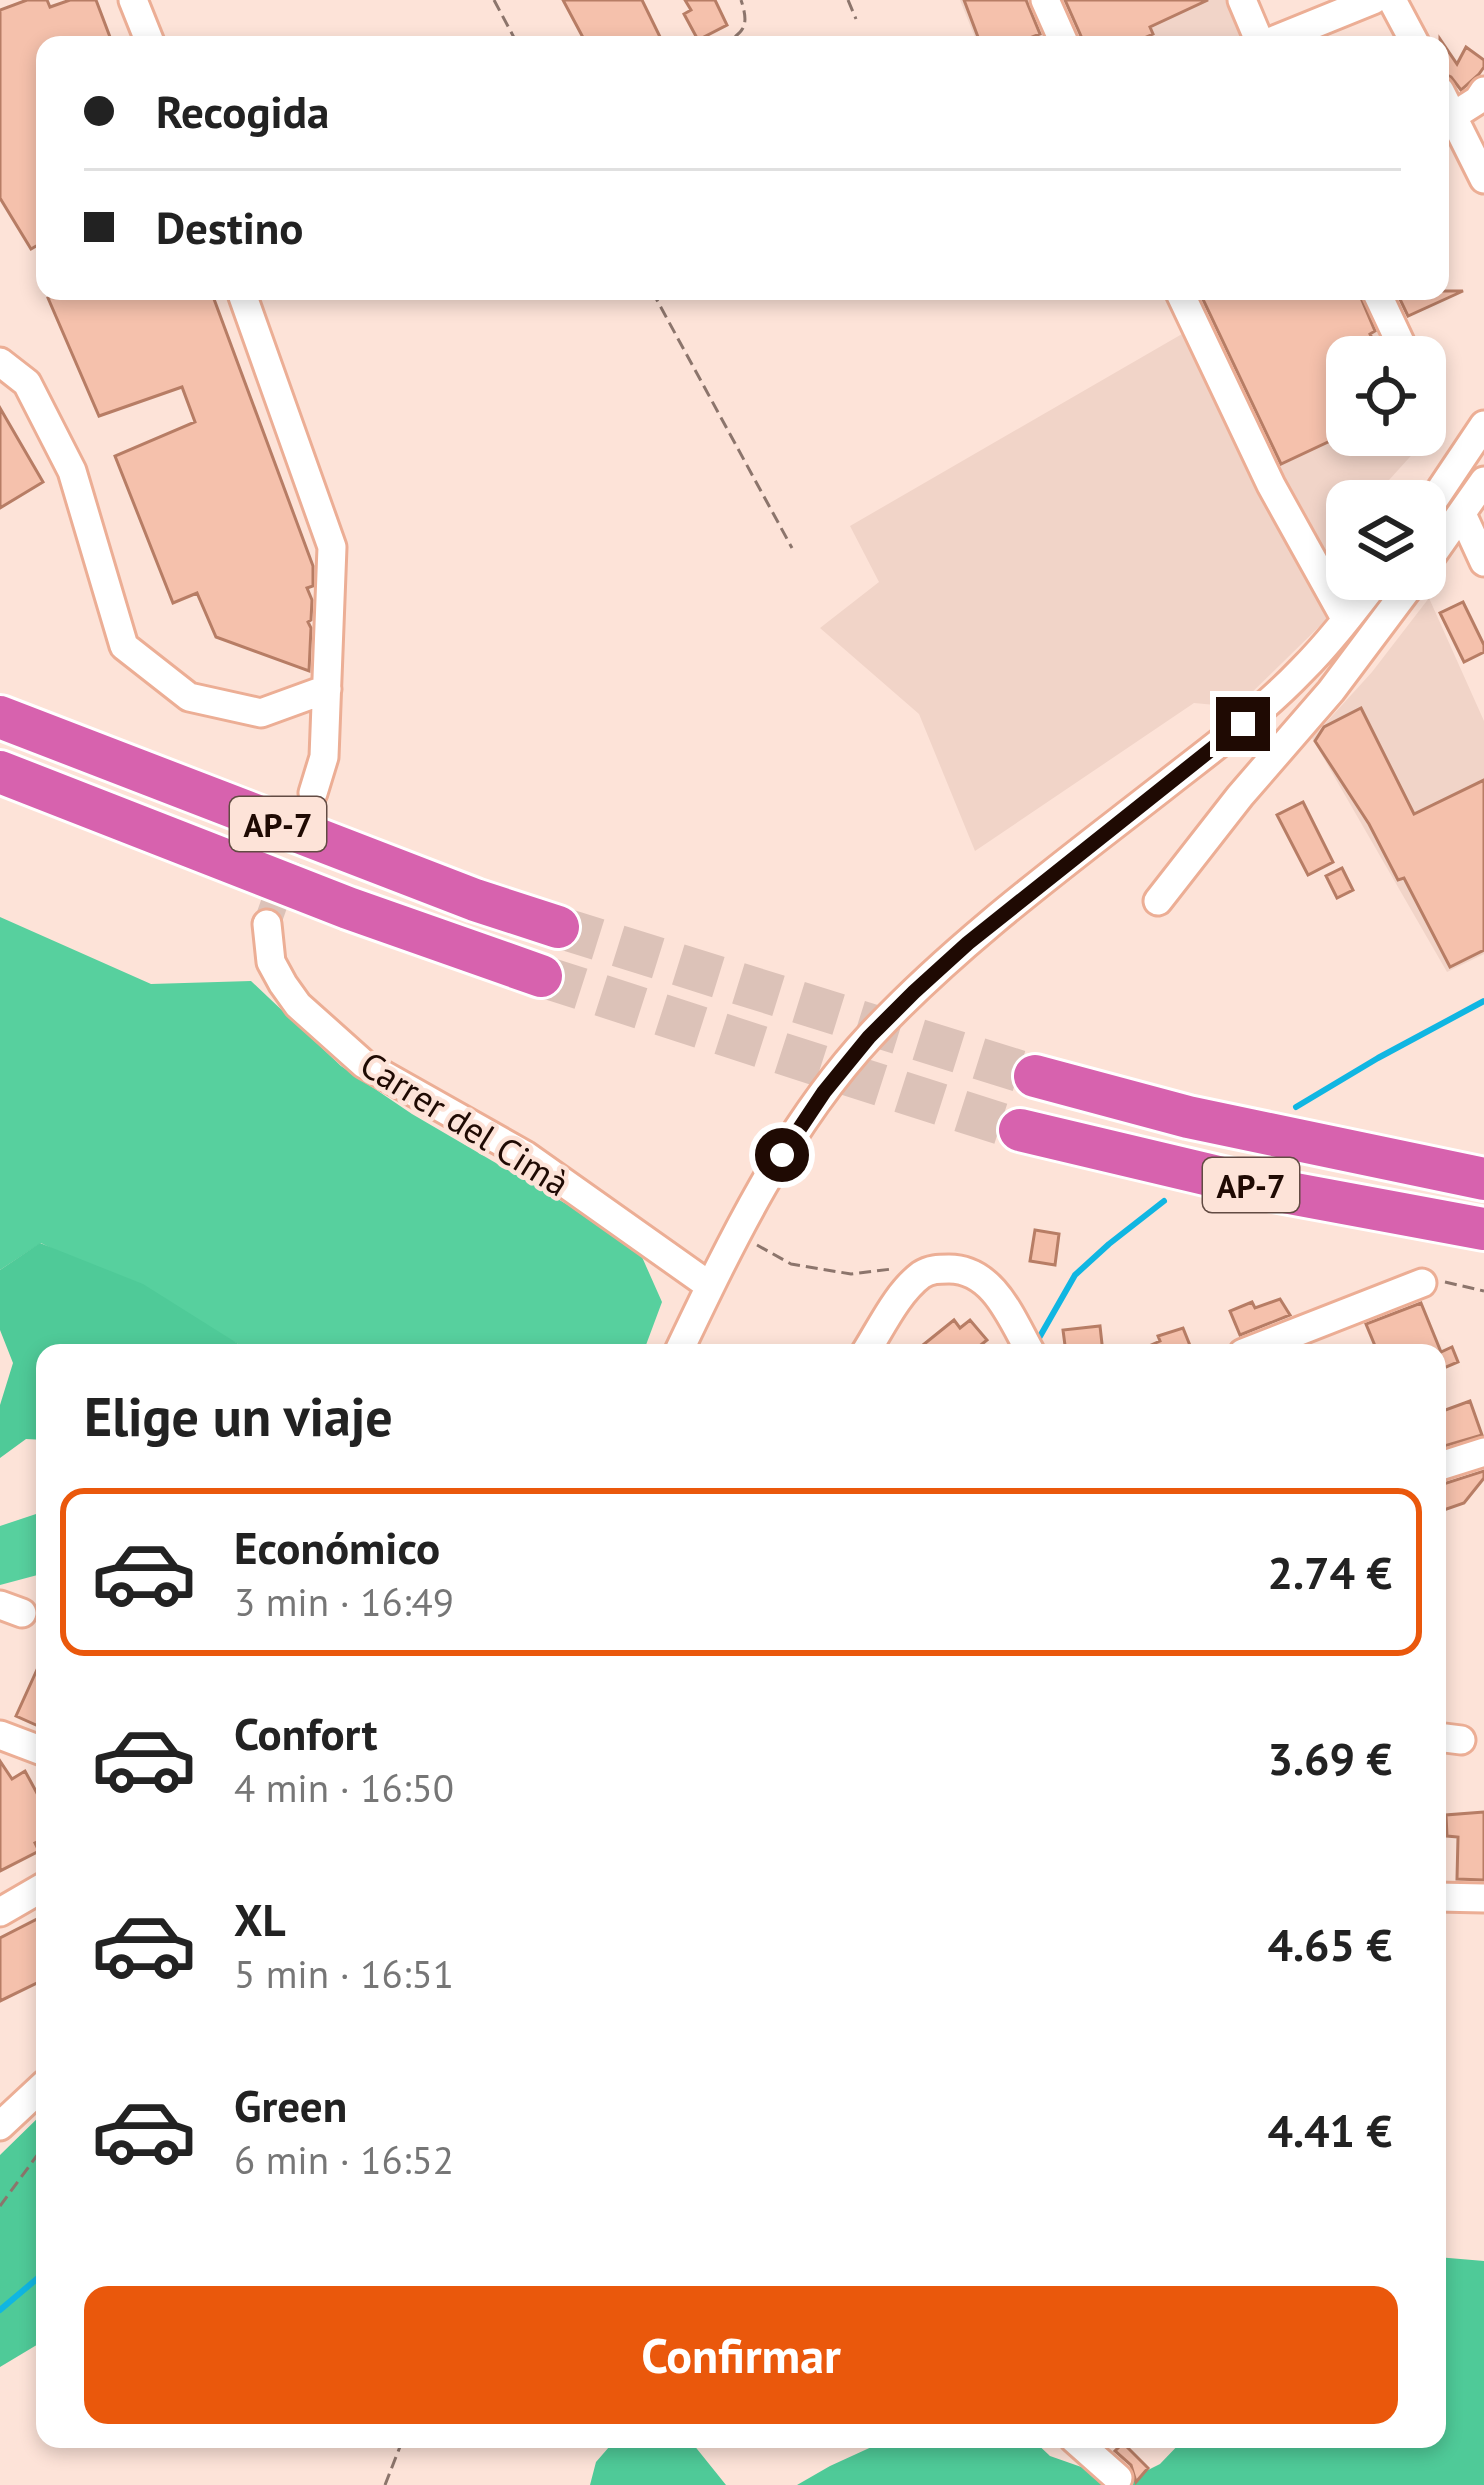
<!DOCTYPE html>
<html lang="es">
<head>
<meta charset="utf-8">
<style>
  body { margin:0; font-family:"PT Sans",sans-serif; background:#f2f2f2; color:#222; height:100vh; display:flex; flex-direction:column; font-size:45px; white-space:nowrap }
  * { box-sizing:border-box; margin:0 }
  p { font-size:39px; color:#767676 }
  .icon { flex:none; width:66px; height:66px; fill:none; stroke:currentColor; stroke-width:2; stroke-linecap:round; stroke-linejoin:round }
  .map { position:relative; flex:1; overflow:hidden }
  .side { position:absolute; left:36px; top:1344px; width:1410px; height:1104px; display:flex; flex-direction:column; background:#fff; border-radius:24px; box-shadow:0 6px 18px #0003 }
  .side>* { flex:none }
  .banner { position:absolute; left:36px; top:36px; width:1413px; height:264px; border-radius:24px; box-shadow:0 6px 18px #0003; display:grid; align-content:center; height:264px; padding:0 48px; background:#fff }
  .controls { position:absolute; left:1326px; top:336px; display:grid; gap:24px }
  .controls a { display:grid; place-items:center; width:120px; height:120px; border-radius:24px; background:#fff; box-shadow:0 6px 18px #0003; font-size:60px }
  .end { position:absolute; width:54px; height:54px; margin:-27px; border:15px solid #1f0a03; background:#fff; box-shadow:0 0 0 6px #fff }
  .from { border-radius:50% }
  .banner b { display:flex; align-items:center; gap:42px; height:114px; font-size:45px }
  .banner b+b { border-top:3px solid #e0e0e0 }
  .banner i { width:30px; height:30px; background:#222 }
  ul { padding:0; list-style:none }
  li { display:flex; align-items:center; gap:36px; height:168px; margin:0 24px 18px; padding:0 24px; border:6px solid transparent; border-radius:24px }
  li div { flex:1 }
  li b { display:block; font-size:45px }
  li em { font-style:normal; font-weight:700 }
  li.current { border-color:#ea580c }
  li>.icon { width:108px; height:108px; stroke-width:1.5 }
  h2 { padding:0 48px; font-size:54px; line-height:144px }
  .primary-button { display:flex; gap:24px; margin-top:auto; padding:24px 48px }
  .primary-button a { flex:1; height:138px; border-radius:24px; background:#ea580c; color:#fff; font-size:48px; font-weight:700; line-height:138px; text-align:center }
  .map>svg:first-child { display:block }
  .built { fill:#f1d4c8 }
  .green { fill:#57d09e }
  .forest { fill:#4fca98 }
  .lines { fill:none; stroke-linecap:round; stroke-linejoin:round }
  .stream { stroke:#10b6e2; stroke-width:6 }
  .building { fill:#f5c1ac; stroke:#b77d65; stroke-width:3 }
  .minor-tunnel { stroke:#dcc2b8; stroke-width:27; stroke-dasharray:27 14; stroke-linecap:butt }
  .highway-tunnel { stroke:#dcc2b8; stroke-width:42; stroke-dasharray:42 21; stroke-linecap:butt }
  .minor-casing { stroke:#ecae95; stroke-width:33 }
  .highway-casing { stroke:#fff; stroke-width:48 }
  .path { stroke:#8c756c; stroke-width:3; stroke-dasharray:12 6; stroke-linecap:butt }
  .minor { stroke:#fff; stroke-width:27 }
  .highway { stroke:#d762ae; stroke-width:42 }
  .route { stroke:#1f0a03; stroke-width:15 }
  .labels { text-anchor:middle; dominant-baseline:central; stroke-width:9; stroke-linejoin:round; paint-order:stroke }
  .shield { fill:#fde3d8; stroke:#624b43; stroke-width:3 }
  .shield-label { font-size:33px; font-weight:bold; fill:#1f0a03 }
  .street-label { font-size:36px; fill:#1f0a03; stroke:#fde3d8 }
</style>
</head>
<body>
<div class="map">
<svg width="1484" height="2485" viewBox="0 0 1484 2485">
  <rect width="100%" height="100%" fill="#fde3d8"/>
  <path class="built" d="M 960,0 L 1032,0 L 1051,45 L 978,45 Z
    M 1054,0 L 1235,0 L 1255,45 L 1074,45 Z
    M 1186,291 L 1363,291 L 1390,357 L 1347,357 L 1347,435 L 1425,435 L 1425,432 L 1428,437 L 1370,501 L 1347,501 L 1347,526 L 1319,557 Z
    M 1182,334 L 1327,619 L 1237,707 L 1194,703 L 975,851 L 919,714 L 820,628 L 879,582 L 850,526 Z
    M 1429,598 L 1484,721 L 1484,954 L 1447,972 L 1312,738 L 1372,672 Z"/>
  <path class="green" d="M 0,917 L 151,984 L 251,981 L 341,1066 L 412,1114 L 568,1205 L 642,1257 L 662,1302 L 643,1353 L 244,1353 L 240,1345 L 41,1243 L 0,1270 Z
    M 45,1511 L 45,1573 L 0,1585 L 0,1526 Z"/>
  <path class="forest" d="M 40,1243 L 143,1284 L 240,1345 L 244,1353 L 45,1353 L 45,1440 L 26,1439 L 0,1458 L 0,1405 L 13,1363 L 0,1330 L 0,1270 Z
    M 45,2111 L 45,2340 L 0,2367 L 0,2155 Z
    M 1437,2257 L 1484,2261 L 1484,2485 L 797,2485 L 830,2466 L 889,2439 L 1032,2439 L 1050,2456 L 1124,2482 L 1160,2464 L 1184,2439 L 1437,2439 Z
    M 616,2439 L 689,2439 L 726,2485 L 590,2485 L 596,2462 Z"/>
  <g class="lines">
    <path class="stream" d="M 1296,1107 L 1378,1058 L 1484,1001
      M 1035,1345 L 1075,1275 L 1109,1244 L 1164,1201
      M 0,2310 L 45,2272"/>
  </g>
  <path class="building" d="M 27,0 L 47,0 L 50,7 L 70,0 L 96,0 L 113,45 L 45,45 L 45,241 L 31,249 L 0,198 L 0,10 Z
    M 563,0 L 642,0 L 664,45 L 587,45 Z
    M 685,0 L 715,0 L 727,25 L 698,40 L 684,14 L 691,10 Z
    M 964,0 L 1026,0 L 1040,34 L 1012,45 L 981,45 Z
    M 1065,0 L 1208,0 L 1150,27 L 1153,34 L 1128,45 L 1085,45 Z
    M 1440,39 L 1457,64 L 1466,47 L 1484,60 L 1484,67 L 1479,74 L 1461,90 L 1451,77 L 1440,72 Z
    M 61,291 L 211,291 L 313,566 L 313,586 L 307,588 L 312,600 L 311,620 L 308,622 L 311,628 L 309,671 L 216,637 L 197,593 L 173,603 L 115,456 L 195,422 L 182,387 L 99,416 L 48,298 Z
    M 1199,291 L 1358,291 L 1375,331 L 1370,334 L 1381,357 L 1347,357 L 1347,433 L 1281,464 Z
    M 1396,291 L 1463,291 L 1408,316 Z
    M 0,408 L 43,482 L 0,508 Z
    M 1463,602 L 1484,645 L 1484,652 L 1464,662 L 1440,613 Z
    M 1361,708 L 1414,814 L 1484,780 L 1484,950 L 1450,967 L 1404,878 L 1398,880 L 1369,824 L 1315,741 L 1324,727 Z
    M 1303,802 L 1333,862 L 1308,875 L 1277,815 Z
    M 1342,868 L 1353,890 L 1337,898 L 1326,876 Z
    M 1035,1230 L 1059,1234 L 1055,1265 L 1030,1261 Z
    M 1280,1299 L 1290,1315 L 1240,1335 L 1230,1311 L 1252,1302 L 1255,1308 Z
    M 1421,1303 L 1441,1352 L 1452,1347 L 1458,1362 L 1437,1371 L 1438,1353 L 1406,1353 L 1403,1347 L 1388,1353 L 1378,1353 L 1366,1324 Z
    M 954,1320 L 960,1328 L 970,1320 L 987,1340 L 971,1353 L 913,1353 Z
    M 1100,1326 L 1103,1353 L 1066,1353 L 1063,1330 Z
    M 1183,1328 L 1193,1353 L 1133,1353 L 1160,1341 L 1158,1336 Z
    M 1470,1401 L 1482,1435 L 1441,1447 L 1437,1436 L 1437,1413 Z
    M 1484,1471 L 1484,1478 L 1464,1503 L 1441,1511 L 1437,1486 Z
    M 45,1652 L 45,1729 L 16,1716 Z
    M 0,1761 L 12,1779 L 25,1771 L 45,1808 L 45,1838 L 35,1843 L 39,1851 L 0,1871 Z
    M 1484,1812 L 1484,1880 L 1457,1879 L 1458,1837 L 1447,1836 L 1446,1815 Z
    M 45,1915 L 45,1979 L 0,2001 L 0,1938 Z
    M 1123,2443 L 1148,2468 L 1136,2482 L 1131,2465 L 1115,2451 Z"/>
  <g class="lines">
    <path class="minor-tunnel" d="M 267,924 L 313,793"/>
    <path class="highway-tunnel" d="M 558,927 L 1035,1076
      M 541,976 L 1020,1130"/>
    <defs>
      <path id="minor" d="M 133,0 L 151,45
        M 1045,0 L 1065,45
        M 1242,0 L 1261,45
        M 1392,0 L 1416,45
        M 1262,45 L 1373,0
        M 1440,91 L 1484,179
        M 1453,116 L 1478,100 L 1484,91
        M 241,291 L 332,547 L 324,757 L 313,793
        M 1179,291 L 1271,485 L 1346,620
        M 1376,291 L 1407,357
        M 0,362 L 27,383 L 72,471 L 124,646 L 189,697 L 261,713 L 327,689
        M 1425,513 L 1484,425
        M 1462,514 L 1484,562
        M 1425,565 L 1484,481
        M 1158,901 L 1240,796 L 1331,691 L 1415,579
        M 267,924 L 271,962 L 283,984 L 298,1005 L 364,1064 L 525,1155 L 710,1286
        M 678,1353 C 731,1242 787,1125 871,1035 C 958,942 1063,865 1163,787 C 1210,750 1260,714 1302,670 C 1330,642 1354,610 1378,579
        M 865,1353 C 881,1328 897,1293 921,1275 C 930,1269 939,1269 949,1269 C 994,1269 1012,1320 1031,1353
        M 1243,1353 L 1422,1283
        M 1437,1467 L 1484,1452
        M 0,1605 L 22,1613
        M 0,1735 L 45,1752
        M 1437,1737 L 1461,1740
        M 1437,1897 L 1484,1898
        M 0,1912 L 45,1886
        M 0,2126 L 45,2084
        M 1074,2439 L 1118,2478"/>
      <path id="highway" d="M 0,717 L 475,900 L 558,927
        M 0,772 L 348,908 L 541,976
        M 1035,1076 L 1188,1117 L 1484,1179
        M 1020,1130 L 1273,1190 L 1484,1229"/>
    </defs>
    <use href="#minor" class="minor-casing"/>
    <use href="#highway" class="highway-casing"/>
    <path class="path" d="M 494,0 L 518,45
      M 848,0 L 856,19
      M 719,45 C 744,34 750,27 741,0
      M 652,291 L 792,548
      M 757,1245 L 791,1264 L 851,1274 L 892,1269
      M 1445,1282 L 1484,1291
      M 0,2206 L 41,2150 L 42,2119
      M 385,2485 L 403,2439"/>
    <use href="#minor" class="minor"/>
    <use href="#highway" class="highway"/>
  </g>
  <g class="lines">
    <path class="route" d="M 782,1155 L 824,1092 L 869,1037 L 914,992 L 968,943 L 1243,724"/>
  </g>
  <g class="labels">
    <g class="shield">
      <rect x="230" y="797" width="96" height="54" rx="9"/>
      <rect x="1203" y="1158" width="96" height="54" rx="9"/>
    </g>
    <g class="shield-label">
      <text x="278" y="824">AP-7</text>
      <text x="1251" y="1185">AP-7</text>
    </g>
    <g class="street-label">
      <text transform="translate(465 1123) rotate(32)">Carrer del Cimà</text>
    </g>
  </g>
</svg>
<div class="controls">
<a><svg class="icon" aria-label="locate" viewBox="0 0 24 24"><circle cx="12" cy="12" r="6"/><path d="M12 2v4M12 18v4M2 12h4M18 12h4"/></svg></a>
<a><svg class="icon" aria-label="layers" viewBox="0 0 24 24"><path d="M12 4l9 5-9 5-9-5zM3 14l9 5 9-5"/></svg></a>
</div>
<i class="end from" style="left:782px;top:1155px"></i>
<i class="end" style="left:1243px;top:724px"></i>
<div class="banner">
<b><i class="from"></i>Recogida</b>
<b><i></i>Destino</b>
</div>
<section class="side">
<h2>Elige un viaje</h2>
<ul>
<li class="current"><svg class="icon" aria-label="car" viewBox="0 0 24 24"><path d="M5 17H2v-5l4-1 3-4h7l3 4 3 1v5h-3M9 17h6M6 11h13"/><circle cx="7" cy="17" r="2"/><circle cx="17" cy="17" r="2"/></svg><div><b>Económico</b><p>3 min · 16:49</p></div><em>2.74 €</em></li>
<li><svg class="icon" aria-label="car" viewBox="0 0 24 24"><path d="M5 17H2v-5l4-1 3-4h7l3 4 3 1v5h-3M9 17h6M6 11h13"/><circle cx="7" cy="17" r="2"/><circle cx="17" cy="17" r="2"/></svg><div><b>Confort</b><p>4 min · 16:50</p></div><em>3.69 €</em></li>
<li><svg class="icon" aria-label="car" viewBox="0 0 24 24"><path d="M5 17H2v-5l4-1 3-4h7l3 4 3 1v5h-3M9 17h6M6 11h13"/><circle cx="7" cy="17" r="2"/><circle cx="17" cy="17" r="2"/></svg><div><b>XL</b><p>5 min · 16:51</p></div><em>4.65 €</em></li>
<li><svg class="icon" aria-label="car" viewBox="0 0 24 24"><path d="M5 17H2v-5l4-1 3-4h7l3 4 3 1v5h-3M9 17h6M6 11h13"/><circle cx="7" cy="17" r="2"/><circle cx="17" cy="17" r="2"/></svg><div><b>Green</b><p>6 min · 16:52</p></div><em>4.41 €</em></li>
</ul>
<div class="primary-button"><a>Confirmar</a></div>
</section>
</div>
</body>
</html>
